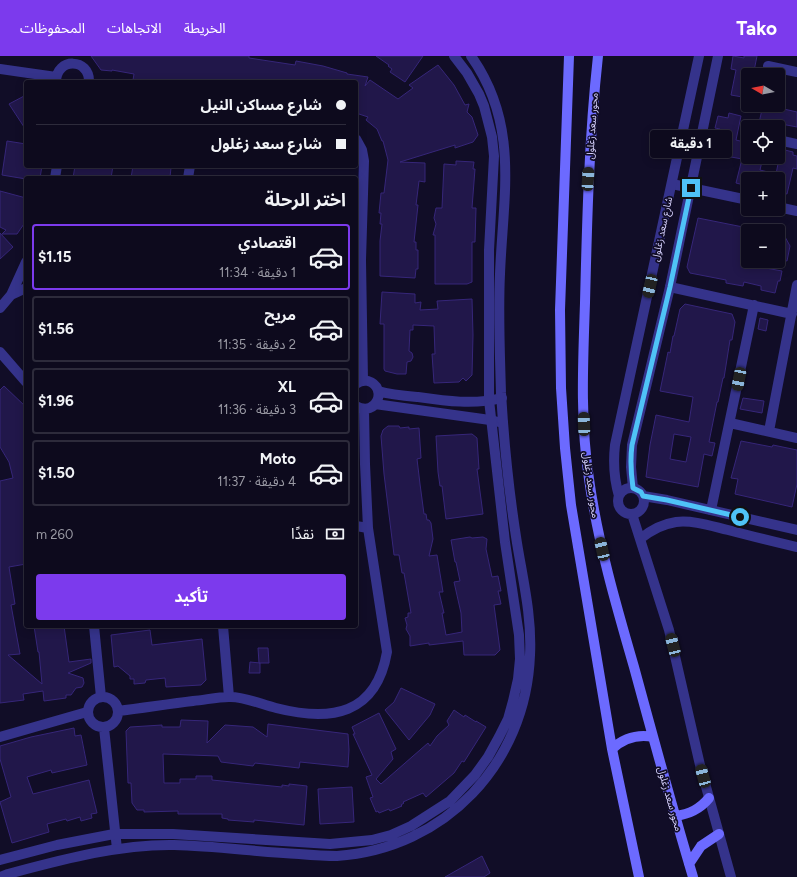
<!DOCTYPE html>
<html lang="ar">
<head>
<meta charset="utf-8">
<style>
  body { margin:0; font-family:Figtree,"Noto Sans Arabic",sans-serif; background:#1b182a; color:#f1f3f6; direction:rtl; height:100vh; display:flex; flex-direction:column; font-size:15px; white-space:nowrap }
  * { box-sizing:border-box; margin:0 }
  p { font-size:13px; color:#9a9aa4 }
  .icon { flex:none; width:22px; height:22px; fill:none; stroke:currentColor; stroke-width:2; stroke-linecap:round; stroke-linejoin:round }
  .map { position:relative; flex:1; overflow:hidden; direction:ltr }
  .side { position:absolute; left:24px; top:120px; width:334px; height:452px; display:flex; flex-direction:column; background:#0d0a1d; border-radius:4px; box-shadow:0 2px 10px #0003,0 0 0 1px #2d2b3b; direction:rtl }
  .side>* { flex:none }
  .hud { position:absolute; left:24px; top:24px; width:334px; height:88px; border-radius:4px; box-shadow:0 2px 10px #0003,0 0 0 1px #2d2b3b; direction:rtl; display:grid; align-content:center; height:88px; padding:0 12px; background:#0d0a1d }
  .needle { width:26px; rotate:279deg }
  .fabs { position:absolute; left:741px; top:12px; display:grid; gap:8px }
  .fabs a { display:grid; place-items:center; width:44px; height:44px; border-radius:4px; background:#0d0a1d; box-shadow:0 2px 10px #0003,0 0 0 1px #2d2b3b; font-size:20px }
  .end { position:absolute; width:18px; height:18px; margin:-9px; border:5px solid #4fc3f7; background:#111; box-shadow:0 0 0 2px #111 }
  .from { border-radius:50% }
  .bubble { position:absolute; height:28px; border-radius:4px; background:#0d0a1d; box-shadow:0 2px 10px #0003,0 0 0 1px #2d2b3b; font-size:13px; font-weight:700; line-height:28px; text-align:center; direction:rtl }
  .car { position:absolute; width:12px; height:24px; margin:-12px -6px; border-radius:5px; box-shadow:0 0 3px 1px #0007; background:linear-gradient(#222 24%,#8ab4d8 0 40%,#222 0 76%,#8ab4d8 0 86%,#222 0) }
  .hud b { display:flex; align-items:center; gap:14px; height:38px; font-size:15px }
  .hud b+b { border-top:1px solid #2d2b3b }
  .hud i { width:10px; height:10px; background:#f1f3f6 }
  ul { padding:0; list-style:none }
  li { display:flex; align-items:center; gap:12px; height:66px; margin:0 8px 6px; padding:0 4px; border:2px solid #2d2b3b; border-radius:4px }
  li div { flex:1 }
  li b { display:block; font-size:15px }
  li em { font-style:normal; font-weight:700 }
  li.active { border-color:#7c3aed }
  li>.icon { width:36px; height:36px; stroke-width:1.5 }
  h2 { padding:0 12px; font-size:18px; line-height:48px }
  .pay { display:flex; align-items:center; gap:10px; height:44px; padding:0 12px; font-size:15px }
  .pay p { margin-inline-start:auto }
  .cta { display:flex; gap:8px; margin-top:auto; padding:8px 12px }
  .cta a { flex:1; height:46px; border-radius:4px; background:#7c3aed; color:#fff; font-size:16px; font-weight:700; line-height:46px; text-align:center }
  header { display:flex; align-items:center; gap:24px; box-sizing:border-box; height:56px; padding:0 20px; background:#7c3aed; color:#fff }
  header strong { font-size:19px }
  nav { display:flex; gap:22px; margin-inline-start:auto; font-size:14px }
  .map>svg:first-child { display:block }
  .building { fill:#21174a; stroke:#362679; fill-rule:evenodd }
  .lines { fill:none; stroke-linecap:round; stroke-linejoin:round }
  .minor { stroke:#35338b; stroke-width:10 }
  .tertiary { stroke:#35338b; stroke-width:10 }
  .secondary { stroke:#6c6aff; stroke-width:10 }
  .route { stroke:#4fc3f7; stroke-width:5 }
  .labels { text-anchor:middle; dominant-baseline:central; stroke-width:3.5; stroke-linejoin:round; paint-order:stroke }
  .street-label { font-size:10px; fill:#d8d3ff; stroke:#110d27 }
</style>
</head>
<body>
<header>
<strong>Tako</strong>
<nav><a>الخريطة</a><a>الاتجاهات</a><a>المحفوظات</a></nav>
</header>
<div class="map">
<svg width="797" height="821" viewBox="0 0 797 821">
  <rect width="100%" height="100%" fill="#110d27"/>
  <path class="building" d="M 91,0 L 249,0 L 249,2 L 295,9 L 296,5 L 323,10 L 347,17 L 347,18 L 368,21 L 365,30 L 370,24 L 398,43 L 413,32 L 409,29 L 438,9 L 454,29 L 465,49 L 469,48 L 467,56 L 472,61 L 478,79 L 473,86 L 455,92 L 455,89 L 400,106 L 425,107 L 425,126 L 419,125 L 416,149 L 418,149 L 414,186 L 416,186 L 416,194 L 418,194 L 418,213 L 416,213 L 415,222 L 380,220 L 380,185 L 382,168 L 380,168 L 381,157 L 379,157 L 381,137 L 384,137 L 388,104 L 383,85 L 382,85 L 377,73 L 366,64 L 368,61 L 356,57 L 356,26 L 145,26 L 133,24 L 134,18 L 112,14 L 112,15 L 101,14 Z
    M 376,0 L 423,0 L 405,26 L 390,16 L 392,13 L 388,10 L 389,9 Z
    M 733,0 L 744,2 L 744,0 L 757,0 L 754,15 L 748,14 L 748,42 L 731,39 L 736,14 L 731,13 Z
    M 26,39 L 26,74 L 9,48 Z
    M 763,49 L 776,49 L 775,51 L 797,56 L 797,71 L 776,67 L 775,68 L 759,67 Z
    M 729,57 L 741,60 L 736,84 L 748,87 L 748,101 L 763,101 L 760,114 L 776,118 L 781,93 L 793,96 L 793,99 L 797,100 L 797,113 L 793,112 L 787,138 L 778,136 L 778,123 L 748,123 L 748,130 L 736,127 L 742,103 L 715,98 L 720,73 L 715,72 L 718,60 L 728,62 Z
    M 7,85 L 26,88 L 26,110 L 42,110 L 40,122 L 26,122 L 26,123 L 2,119 Z
    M 456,105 L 474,106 L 473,113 L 475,113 L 472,152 L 476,152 L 475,186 L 472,186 L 472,226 L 467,228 L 435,228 L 435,179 L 433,179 L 436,168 L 434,162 L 436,152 L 442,152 L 444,108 L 456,109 Z
    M 75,110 L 113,110 L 111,122 L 73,122 Z
    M 133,110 L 169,110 L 169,111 L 171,112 L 170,121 L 131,122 Z
    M 0,135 L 26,142 L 26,165 L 17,178 L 2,178 L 6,174 L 0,171 Z
    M 698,162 L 748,172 L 748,184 L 744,204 L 761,207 L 760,211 L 782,215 L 780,225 L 778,225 L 775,237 L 761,234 L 761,230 L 744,226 L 743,230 L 726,227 L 726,224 L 690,217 L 687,211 Z
    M 778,168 L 790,190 L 787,205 L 778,203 Z
    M 0,177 L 13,191 L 0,203 Z
    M 382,236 L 415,238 L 415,247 L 421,246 L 420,254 L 438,253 L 437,245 L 472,243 L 473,279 L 472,319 L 466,325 L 463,322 L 459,326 L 434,327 L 432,298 L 435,298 L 434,270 L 413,269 L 413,274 L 410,274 L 409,295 L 412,297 L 413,301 L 411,305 L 407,306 L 406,318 L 397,318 L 385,315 L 384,313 L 384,268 L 380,268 Z
    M 685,248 L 732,258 L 735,266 L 732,284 L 730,284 L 724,322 L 723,322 L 718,346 L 717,346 L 709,386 L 715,387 L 712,400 L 704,398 L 698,431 L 646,421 L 650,389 L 656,359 L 689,366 L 693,341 L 660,335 L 668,296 L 670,297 L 673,280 L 674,280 L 680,253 ZM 674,378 L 691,381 L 686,406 L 670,403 Z
    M 760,262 L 768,264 L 766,275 L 758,273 Z
    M 4,330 L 26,351 L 26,508 L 9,511 L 15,548 L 11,549 L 20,598 L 8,599 L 42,628 L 39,596 L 38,596 L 34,570 L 64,570 L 69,606 L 91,603 L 91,607 L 68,617 L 83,622 L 84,627 L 82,631 L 76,632 L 71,639 L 66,639 L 66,642 L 44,645 L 43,635 L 23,638 L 24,644 L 0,647 L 0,425 L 13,422 L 9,406 L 0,391 L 0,334 Z
    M 743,342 L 764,345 L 762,357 L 740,353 Z
    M 388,370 L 399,370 L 400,372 L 409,371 L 409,373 L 419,372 L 421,402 L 417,403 L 420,428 L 424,458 L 426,458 L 427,464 L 429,464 L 431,467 L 433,483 L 429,500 L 437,499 L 443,536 L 439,536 L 444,557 L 442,557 L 446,579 L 462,576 L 461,557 L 454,526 L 460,525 L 456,506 L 455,506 L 451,484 L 470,481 L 472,482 L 483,481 L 487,483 L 486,493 L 492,521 L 498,520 L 501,535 L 498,535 L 501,548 L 494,549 L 500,594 L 495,599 L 464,599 L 463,585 L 429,589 L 429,587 L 410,590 L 410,580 L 406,573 L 407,569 L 405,562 L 408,561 L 408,557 L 411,557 L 408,540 L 404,517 L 402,517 L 399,499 L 394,499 L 384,418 L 381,380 L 383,374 Z
    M 472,378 L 477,382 L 479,413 L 477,413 L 483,458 L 446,463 L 442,430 L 440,430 L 438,416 L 436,380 Z
    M 741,385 L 772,391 L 773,389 L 797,394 L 797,428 L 792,451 L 735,438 L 738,423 L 731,422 Z
    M 150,574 L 152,589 L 202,583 L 206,624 L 201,629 L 166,631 L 165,622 L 146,624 L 145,627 L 134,628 L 134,623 L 130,623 L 130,620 L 118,610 L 114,611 L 111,579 Z
    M 258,592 L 268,592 L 269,607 L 259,607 Z
    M 250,606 L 260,607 L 260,617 L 249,617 Z
    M 401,632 L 435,648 L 430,659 L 409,684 L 385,654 L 394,646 Z
    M 454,654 L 464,661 L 465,659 L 476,666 L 476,665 L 486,671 L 464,706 L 462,705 L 454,717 L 426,741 L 423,737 L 403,746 L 404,747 L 401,749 L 402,750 L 390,755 L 389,753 L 379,757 L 378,755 L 376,756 L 370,742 L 373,741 L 366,721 L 372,719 L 353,678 L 355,678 L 352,671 L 379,657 L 396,693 L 391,696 L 393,703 L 376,723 L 381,728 L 428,687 L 430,690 L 437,680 L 449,669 L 447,665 Z
    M 181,664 L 208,665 L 207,687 L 225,669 L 253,671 L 267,681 L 268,668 L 348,678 L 349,694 L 348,711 L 300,706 L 299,712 L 255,707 L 253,710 L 221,706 L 218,700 L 163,698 L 164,727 L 180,727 L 180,723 L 196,723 L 196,720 L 212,720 L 212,724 L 282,731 L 282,729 L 289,730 L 289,728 L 307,730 L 304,769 L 254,764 L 254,766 L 228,764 L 228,763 L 222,762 L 222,758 L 178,758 L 178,755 L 144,756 L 144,754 L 137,754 L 132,747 L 131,727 L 128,727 L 126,675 L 130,671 L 162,669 L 162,671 L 180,671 Z
    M 74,672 L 75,680 L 81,679 L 87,709 L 52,717 L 51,714 L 27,721 L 33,738 L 89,724 L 97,757 L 91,758 L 92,762 L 81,765 L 80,761 L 67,765 L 66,763 L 47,768 L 49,776 L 12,787 L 0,746 L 11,741 L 0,703 L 0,690 L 31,681 Z
    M 352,731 L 354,766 L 320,768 L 318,733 Z
    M 482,800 L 490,817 L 484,821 L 445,821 Z"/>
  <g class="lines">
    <path class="minor" d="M 768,10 L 797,16
      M 0,13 L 56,21
      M 56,26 C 56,1 90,2 89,26
      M 356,83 L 362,94 L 364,105 L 361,204 L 363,325
      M 778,84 L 797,88
      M 55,122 L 57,110
      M 188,122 L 190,110
      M 672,128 L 748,144
      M 778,151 L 797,155
      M 670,231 L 792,258
      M 11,239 L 26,206
      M 0,252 L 11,239 L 26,232
      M 0,296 L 26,326
      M 356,328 C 360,325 364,324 368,325 C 388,331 377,362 356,350
      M 378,335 C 391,339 405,340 418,341 C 446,345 474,349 502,342
      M 375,348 L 490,364 L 503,367
      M 730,367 L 797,382
      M 769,375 L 797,229
      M 711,454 L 754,249
      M 356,470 L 368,472
      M 94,570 L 101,641
      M 223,570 L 229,641
      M88 656a15 15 0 1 1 30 0a15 15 0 1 1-30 0Z
      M 118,655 C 143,652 168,648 193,645 C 205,644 217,641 229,641 C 243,640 263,649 276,652 C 331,666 376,659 387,596 L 368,472 L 365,408 L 364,353
      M 104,672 L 117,793
      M 0,681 L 87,656"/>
    <path class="tertiary" d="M 633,432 L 631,411 L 632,389 L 670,231 L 718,0
      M618 445a13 13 0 1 1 26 0a13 13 0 1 1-26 0Z
      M 619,440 C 614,423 613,407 615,389 L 699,0
      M 643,440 L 667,444 L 797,474
      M 632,458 L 669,574 L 700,709 L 731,821
      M 640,483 C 651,474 662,468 676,466 C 693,464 711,470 728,474 C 751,480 774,486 797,491
      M 0,804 L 57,789 L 114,778 L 173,778 L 330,788 L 372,784 L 391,779 L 411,770 L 450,745 L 475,719 L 488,701 L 499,681 L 508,663 L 513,645 L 518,623 L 520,603 L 519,579 L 505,486 L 489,344 L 489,194 L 494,100 L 492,81 L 484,50 L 479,38 L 467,17 L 454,0
      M 0,821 L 8,818 C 61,804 119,788 174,789 C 216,790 257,796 299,798 C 311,799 324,800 337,800 C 445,793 526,707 530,599 C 532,561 523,524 517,487 C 509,437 504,387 501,337 C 500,298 498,258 500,218 C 503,139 520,69 471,0"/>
    <path class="secondary" d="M 569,0 L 560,254 L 561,332 L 565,392 L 571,449 L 612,693 L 639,821
      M 598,0 C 589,82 587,165 585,247 C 583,306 580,365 589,423 C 598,487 616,549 634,611 C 653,681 672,751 693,821
      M 612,693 C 624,682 637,678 653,681
      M 675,760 C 690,758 700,753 709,742
      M 689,808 L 701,790 L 719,778"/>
  </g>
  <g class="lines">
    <path class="route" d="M 691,132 L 670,231 L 632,389 C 630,404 631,418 633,432 L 641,436 L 643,440 L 667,444 L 740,461"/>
  </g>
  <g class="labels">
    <g class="street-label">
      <text transform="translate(592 70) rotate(-86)">محور سعد زغلول</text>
      <text transform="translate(662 173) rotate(-78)">شارع سعد زغلول</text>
      <text transform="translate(591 429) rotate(82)">محور سعد زغلول</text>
      <text transform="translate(670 743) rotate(74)">محور سعد زغلول</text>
    </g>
  </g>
</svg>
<div class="fabs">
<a><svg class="needle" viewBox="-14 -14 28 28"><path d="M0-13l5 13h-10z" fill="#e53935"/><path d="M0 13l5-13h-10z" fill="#9a9aa4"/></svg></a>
<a><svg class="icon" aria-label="locate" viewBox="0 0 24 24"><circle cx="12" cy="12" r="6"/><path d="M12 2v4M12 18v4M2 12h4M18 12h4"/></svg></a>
<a>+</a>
<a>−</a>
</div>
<i class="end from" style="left:740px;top:461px"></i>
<i class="end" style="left:691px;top:132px"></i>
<div class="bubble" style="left:650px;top:74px;width:82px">1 دقيقة</div>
<i class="car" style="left:588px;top:123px;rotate:3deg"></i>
<i class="car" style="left:650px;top:230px;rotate:193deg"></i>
<i class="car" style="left:739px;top:323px;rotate:191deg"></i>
<i class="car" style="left:584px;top:368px;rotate:358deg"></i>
<i class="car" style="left:602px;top:493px;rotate:347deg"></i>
<i class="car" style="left:673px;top:589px;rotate:346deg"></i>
<i class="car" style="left:703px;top:720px;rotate:345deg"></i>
<div class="hud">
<b><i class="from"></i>شارع مساكن النيل</b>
<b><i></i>شارع سعد زغلول</b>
</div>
<section class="side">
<h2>اختر الرحلة</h2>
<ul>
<li class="active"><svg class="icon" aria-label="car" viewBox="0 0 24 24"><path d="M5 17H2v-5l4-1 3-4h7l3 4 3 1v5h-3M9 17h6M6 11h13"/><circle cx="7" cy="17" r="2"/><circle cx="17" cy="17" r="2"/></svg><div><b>اقتصادي</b><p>1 دقيقة · 11:34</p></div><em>$1.15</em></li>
<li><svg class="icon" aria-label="car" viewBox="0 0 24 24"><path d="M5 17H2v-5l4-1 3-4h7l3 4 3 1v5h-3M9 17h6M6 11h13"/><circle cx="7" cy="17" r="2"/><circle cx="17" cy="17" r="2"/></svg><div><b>مريح</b><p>2 دقيقة · 11:35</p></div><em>$1.56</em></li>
<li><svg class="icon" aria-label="car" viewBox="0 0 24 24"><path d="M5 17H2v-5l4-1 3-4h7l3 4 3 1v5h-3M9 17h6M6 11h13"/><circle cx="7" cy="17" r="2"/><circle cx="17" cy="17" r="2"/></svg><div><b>XL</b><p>3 دقيقة · 11:36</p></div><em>$1.96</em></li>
<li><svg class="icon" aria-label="car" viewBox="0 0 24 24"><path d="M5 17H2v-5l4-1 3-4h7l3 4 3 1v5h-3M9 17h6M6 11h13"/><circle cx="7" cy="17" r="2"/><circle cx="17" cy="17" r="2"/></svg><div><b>Moto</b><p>4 دقيقة · 11:37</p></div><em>$1.50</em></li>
</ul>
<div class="pay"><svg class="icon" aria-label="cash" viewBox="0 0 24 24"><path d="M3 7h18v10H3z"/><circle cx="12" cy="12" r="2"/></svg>نقدًا<p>260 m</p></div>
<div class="cta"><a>تأكيد</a></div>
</section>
</div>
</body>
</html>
